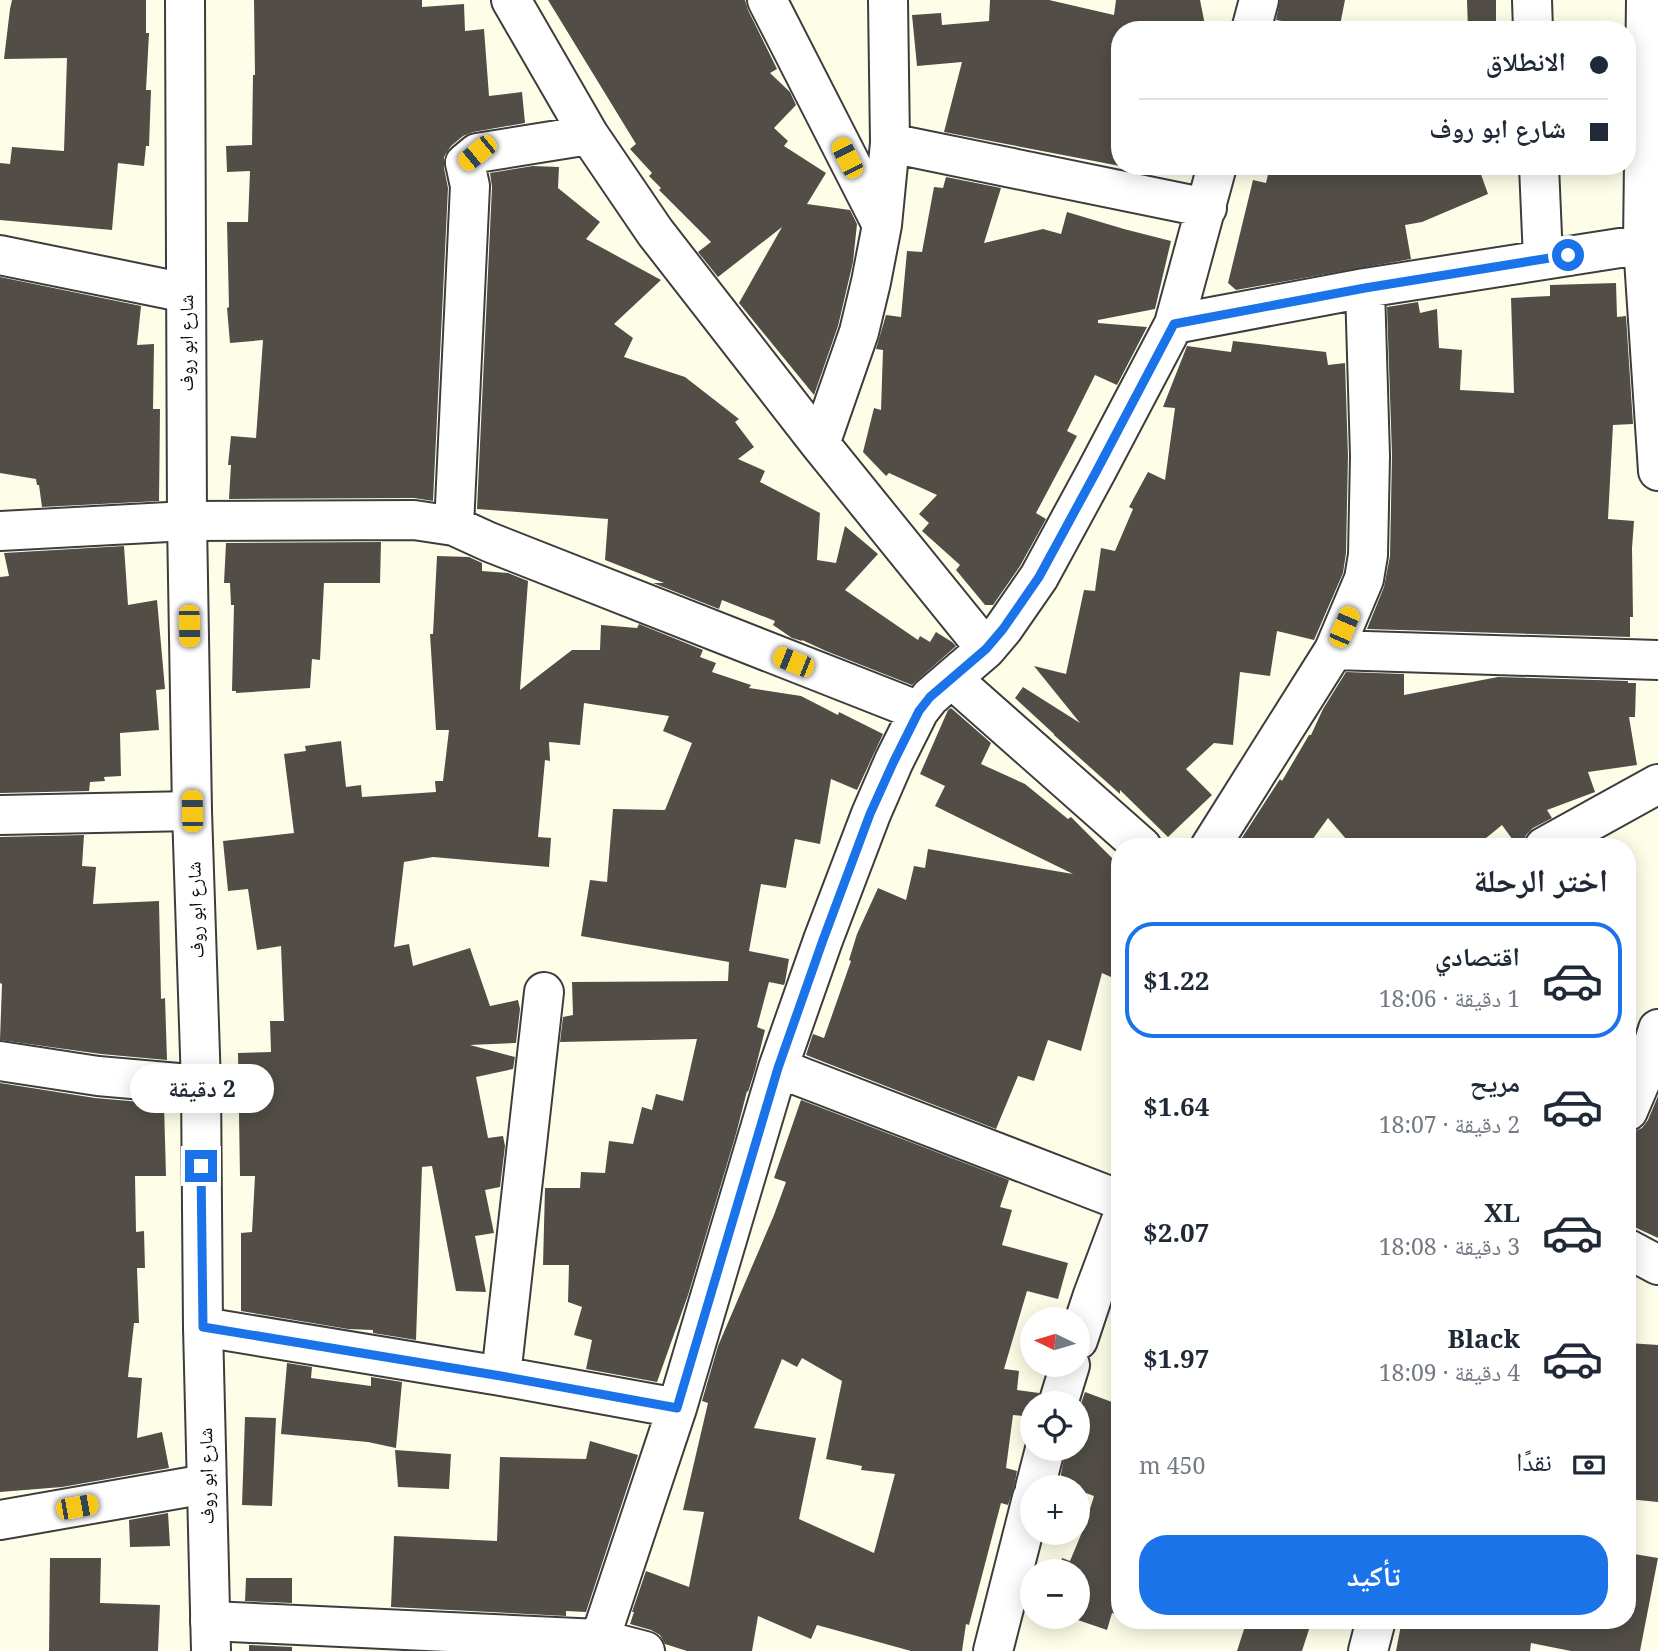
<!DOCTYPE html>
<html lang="ar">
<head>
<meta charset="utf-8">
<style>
  body { margin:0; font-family:"Noto Serif","Noto Naskh Arabic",serif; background:#f6f6f7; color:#1f2937; direction:rtl; height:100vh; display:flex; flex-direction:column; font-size:26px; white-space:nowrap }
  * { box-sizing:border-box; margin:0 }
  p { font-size:23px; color:#747a83 }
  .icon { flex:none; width:38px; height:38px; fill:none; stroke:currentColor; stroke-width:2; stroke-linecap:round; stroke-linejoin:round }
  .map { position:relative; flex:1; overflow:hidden; direction:ltr }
  .panel { position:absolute; left:1111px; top:838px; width:525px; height:791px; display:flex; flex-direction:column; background:#fff; border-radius:28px; box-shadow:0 4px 18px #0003; direction:rtl }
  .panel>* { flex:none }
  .hud { position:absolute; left:1111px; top:21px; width:525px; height:154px; border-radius:28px; box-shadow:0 4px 18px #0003; direction:rtl; display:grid; align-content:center; height:154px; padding:0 28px; background:#fff }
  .needle { width:46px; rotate:275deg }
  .tools { position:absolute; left:1020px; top:1307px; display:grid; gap:14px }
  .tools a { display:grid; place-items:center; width:70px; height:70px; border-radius:50%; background:#fff; box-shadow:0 4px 18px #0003; font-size:35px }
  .end { position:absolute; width:32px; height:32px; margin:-16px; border:9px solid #1a73e8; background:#fff; box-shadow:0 0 0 4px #fff }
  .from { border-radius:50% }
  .bubble { position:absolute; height:49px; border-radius:24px; background:#fff; box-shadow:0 4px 18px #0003; font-size:23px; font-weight:700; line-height:49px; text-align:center; direction:rtl }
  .car { position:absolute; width:21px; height:42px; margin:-21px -10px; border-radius:9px; box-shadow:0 0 5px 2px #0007; background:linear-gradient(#f5c518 24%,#345 0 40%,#f5c518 0 76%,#345 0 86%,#f5c518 0) }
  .hud b { display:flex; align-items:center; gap:24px; height:66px; font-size:26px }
  .hud b+b { border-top:2px solid #e0e1e3 }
  .hud i { width:18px; height:18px; background:#1f2937 }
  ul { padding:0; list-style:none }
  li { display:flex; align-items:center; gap:21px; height:116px; margin:0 14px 10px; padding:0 14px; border:4px solid transparent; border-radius:28px }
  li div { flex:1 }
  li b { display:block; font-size:26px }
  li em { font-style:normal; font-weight:700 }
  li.selected { border-color:#1a73e8 }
  li>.icon { width:63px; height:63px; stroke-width:1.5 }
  h2 { padding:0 28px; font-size:32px; line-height:84px }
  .pay { display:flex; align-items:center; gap:18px; height:77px; padding:0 28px; font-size:26px }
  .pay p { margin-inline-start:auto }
  .primary-button { display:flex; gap:14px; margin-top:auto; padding:14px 28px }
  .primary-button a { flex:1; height:80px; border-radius:28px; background:#1a73e8; color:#fff; font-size:28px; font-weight:700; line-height:80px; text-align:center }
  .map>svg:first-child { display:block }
  .building { fill:#524e47; fill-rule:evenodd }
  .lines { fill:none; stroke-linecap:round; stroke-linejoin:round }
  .minor-casing { stroke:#3d3d3d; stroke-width:42 }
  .tertiary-casing { stroke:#3d3d3d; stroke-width:42 }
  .minor { stroke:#fff; stroke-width:38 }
  .tertiary { stroke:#fff; stroke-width:38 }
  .route { stroke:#1a73e8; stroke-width:9 }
  .labels { text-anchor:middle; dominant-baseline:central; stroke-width:7; stroke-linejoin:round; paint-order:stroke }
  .street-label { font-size:19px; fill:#0a0a0a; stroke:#fff }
</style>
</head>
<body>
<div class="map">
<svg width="1658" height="1651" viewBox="0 0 1658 1651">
  <rect width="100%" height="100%" fill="#fefee8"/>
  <path class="building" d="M 12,0 L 146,0 L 146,33 L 149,33 L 146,90 L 151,90 L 149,146 L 146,146 L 144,166 L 118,163 L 112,230 L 0,220 L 0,163 L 10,164 L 12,147 L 64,151 L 67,58 L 4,59 L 10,9 Z
    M 254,0 L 422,0 L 422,7 L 464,4 L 465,31 L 484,29 L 489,96 L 522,92 L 525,123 L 473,132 L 463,136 L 451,146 L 444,157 L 444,168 L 448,188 L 433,501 L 414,498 L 229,499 L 231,465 L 228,465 L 231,436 L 256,438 L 263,340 L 230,343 L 227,308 L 229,307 L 227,222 L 248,222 L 250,171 L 227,172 L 226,146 L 252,145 L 253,75 L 255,75 Z
    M 548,0 L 745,0 L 748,10 L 777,69 L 770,73 L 790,92 L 796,105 L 774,128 L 788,141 L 784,146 L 826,173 L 807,204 L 850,210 L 857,224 L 853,262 L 838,326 L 814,395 L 739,303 L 782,227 L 718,277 L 698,252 L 711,242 L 659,190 L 661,188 L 649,176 L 652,173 L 630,149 L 636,144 Z
    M 990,0 L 1049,0 L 1114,15 L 1116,0 L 1200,0 L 1206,30 L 1120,30 L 1120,166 L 944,132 L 962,62 L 917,66 L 912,15 L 941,13 L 942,25 L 989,21 Z
    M 1280,0 L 1345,0 L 1339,30 L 1276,20 Z
    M 1467,0 L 1496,0 L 1496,30 L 1468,30 Z
    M 533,166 L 559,167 L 558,188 L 600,222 L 586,239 L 661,280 L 614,324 L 633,338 L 624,357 L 685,377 L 739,419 L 735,422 L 754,447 L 738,459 L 765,471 L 760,482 L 820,513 L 817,560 L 836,563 L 845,526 L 878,554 L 845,590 L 918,640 L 920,636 L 930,642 L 936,632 L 952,642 L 956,646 L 912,685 L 826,651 L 802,640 L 802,641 L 792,638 L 773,625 L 775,621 L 722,600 L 719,609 L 653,583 L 664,583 L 605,560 L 608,519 L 477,509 L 492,187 L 490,173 Z
    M 1270,166 L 1478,166 L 1488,194 L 1422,222 L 1405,225 L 1411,259 L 1236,290 L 1228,283 L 1253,180 L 1266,183 Z
    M 946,177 L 1001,188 L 984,243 L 1043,229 L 1061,234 L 1067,212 L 1124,229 L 1171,241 L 1155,309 L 1098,320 L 1098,323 L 1147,327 L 1117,385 L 1095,375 L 1067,431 L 1077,436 L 1036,513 L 1046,519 L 1020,566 L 993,605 L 985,605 L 956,570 L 960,565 L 922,531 L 929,523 L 919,514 L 937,495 L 889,473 L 886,476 L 863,452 L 874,408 L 881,410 L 883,350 L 876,349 L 886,315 L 901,317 L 907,251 L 922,252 L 934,187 L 943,188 Z
    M 0,277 L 141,306 L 137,345 L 154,344 L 153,409 L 160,409 L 159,501 L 42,507 L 39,485 L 37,485 L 36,479 L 0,473 Z
    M 1616,283 L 1617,317 L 1626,316 L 1633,424 L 1613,425 L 1608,519 L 1634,521 L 1632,548 L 1633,617 L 1630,617 L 1630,637 L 1367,629 L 1384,587 L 1390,556 L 1392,455 L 1387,307 L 1418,302 L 1420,313 L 1437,309 L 1439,348 L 1462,350 L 1460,390 L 1514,393 L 1511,298 L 1550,296 L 1550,285 Z
    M 1233,341 L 1326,352 L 1328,365 L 1345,363 L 1348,456 L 1346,553 L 1343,573 L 1314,640 L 1277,631 L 1270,676 L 1240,672 L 1233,745 L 1214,743 L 1186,769 L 1212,795 L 1168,837 L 1120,790 L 1120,794 L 1054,735 L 1054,734 L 1015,698 L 1023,687 L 1080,723 L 1034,666 L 1066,674 L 1084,590 L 1095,591 L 1101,548 L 1115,551 L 1133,509 L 1129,507 L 1148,472 L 1165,480 L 1175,408 L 1163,407 L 1187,346 L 1231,352 Z
    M 381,542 L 380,583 L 324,583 L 320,660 L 312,659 L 310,688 L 236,693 L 236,691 L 232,691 L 234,605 L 231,605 L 230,583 L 224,583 L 226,543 Z
    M 124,546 L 128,605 L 157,600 L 165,689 L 156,690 L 159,730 L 120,733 L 121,776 L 104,777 L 105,781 L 90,782 L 89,791 L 0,793 L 0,577 L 9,576 L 4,553 Z
    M 437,556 L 469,557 L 482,563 L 482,571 L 508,573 L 528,581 L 520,690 L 572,650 L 600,650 L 601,625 L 637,628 L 639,624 L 703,650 L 700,657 L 716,663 L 712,672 L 751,685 L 749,688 L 801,696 L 838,715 L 839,712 L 883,734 L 857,790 L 831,779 L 820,844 L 795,839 L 786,888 L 761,884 L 749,951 L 789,959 L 785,982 L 784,985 L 769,982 L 757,1027 L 765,1030 L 755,1070 L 748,1092 L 747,1091 L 736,1134 L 688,1295 L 657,1382 L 586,1369 L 592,1340 L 574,1335 L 582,1307 L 568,1302 L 569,1265 L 543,1265 L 545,1188 L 580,1188 L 581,1172 L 605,1173 L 609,1141 L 633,1144 L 642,1107 L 652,1110 L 656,1094 L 683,1101 L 697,1039 L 560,1042 L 563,1017 L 573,1015 L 572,982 L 728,981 L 729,962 L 581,936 L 590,880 L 607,882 L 613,809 L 665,810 L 692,743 L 663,731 L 669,716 L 584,703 L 580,745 L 549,742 L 550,761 L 545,760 L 538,837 L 551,838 L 549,867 L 433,857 L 404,862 L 394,947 L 409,944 L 413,966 L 470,948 L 490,1006 L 518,1000 L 520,1009 L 516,1043 L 470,1045 L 515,1057 L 513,1069 L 476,1077 L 488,1138 L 503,1136 L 505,1146 L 500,1187 L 485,1190 L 494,1233 L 475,1236 L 486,1292 L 456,1291 L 432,1166 L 422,1167 L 416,1340 L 373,1333 L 373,1330 L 348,1329 L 241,1311 L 241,1233 L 252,1232 L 255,1176 L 240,1176 L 238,1053 L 271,1052 L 270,1021 L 284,1021 L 281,946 L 257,950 L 248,889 L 228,891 L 223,841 L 294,833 L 284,754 L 306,751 L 305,746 L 341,741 L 346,787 L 361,785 L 362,797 L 436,792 L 435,781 L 443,781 L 449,730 L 436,730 L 430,634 L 433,634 Z
    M 1346,672 L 1404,674 L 1404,695 L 1498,677 L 1628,681 L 1628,683 L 1636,683 L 1635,717 L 1629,717 L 1637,765 L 1588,772 L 1595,792 L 1547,810 L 1552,818 L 1533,828 L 1526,835 L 1523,843 L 1518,847 L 1502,825 L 1475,847 L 1353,847 L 1328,818 L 1307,847 L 1236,847 L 1280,779 L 1282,781 L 1309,735 L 1311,735 L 1323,709 Z
    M 951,708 L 991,743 L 981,764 L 1025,784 L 1068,819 L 1071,817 L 1120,866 L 1120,981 L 1102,973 L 1081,1051 L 1048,1040 L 1034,1081 L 1018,1076 L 996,1129 L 806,1055 L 813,1034 L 824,1038 L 851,961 L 849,960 L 857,934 L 878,888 L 906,900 L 914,866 L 925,868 L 928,849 L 1073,874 L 935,806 L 945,786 L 920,774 L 948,710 Z
    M 84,835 L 82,866 L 96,867 L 93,904 L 159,901 L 161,999 L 165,998 L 167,1060 L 101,1054 L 0,1040 L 2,984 L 0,983 L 0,837 Z
    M 0,1083 L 95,1098 L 164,1104 L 166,1176 L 135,1176 L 136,1232 L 144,1231 L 145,1268 L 137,1268 L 139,1323 L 134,1323 L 128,1377 L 142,1378 L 137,1438 L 162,1432 L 169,1468 L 62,1487 L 0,1492 Z
    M 1658,1096 L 1658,1238 L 1628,1224 L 1628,1140 L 1633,1132 L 1642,1128 L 1648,1120 Z
    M 801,1100 L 1009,1180 L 1000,1207 L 1012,1210 L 1002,1245 L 1068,1263 L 1058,1299 L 1027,1291 L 1004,1369 L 1019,1371 L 1017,1390 L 1039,1393 L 1037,1404 L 1032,1404 L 1032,1417 L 1013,1415 L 1006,1468 L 1017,1471 L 1014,1487 L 1008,1505 L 1001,1503 L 969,1625 L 966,1624 L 962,1651 L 911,1651 L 817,1625 L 811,1639 L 758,1616 L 752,1651 L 687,1651 L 665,1644 L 660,1635 L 651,1630 L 630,1624 L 634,1612 L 632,1612 L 646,1571 L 689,1587 L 704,1512 L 683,1510 L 708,1403 L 702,1401 L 718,1346 L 774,1215 L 786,1182 L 774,1178 ZM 802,1358 L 842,1381 L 826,1459 L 862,1466 L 861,1470 L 895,1474 L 874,1553 L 799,1519 L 816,1438 L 754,1428 L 782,1359 L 797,1367 Z
    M 1628,1343 L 1658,1345 L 1658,1502 L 1628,1499 Z
    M 287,1363 L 312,1367 L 311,1378 L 371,1386 L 371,1377 L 402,1382 L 396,1448 L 368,1442 L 281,1434 Z
    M 1085,1392 L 1120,1405 L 1120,1615 L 1112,1613 L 1107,1630 L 1069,1617 L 1078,1617 L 1078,1572 L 1058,1572 L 1062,1558 L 1070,1561 L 1085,1525 L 1094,1496 L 1078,1490 L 1078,1488 L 1070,1488 L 1059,1484 L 1066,1449 L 1078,1449 L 1078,1412 Z
    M 245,1417 L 276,1418 L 272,1506 L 242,1505 Z
    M 590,1441 L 638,1455 L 586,1612 L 566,1611 L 566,1616 L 391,1607 L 394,1536 L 497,1541 L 500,1457 L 586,1459 Z
    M 395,1450 L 451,1454 L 449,1489 L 398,1487 Z
    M 168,1513 L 170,1546 L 130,1547 L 129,1520 Z
    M 1628,1553 L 1658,1558 L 1640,1651 L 1571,1651 L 1531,1643 L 1530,1651 L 1396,1651 L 1402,1620 L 1628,1620 Z
    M 50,1558 L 101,1558 L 100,1603 L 160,1605 L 158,1651 L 49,1651 Z
    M 246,1578 L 292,1578 L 292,1603 L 245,1601 Z
    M 1247,1620 L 1312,1620 L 1302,1651 L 1237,1651 Z
    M 249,1645 L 292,1647 L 292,1651 L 249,1651 Z"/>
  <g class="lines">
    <defs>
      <path id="minor" d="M 511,0 L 589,135 L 655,232 L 820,444 L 986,649
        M 767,0 L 882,225
        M 1532,0 L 1533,30
        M 1646,0 L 1643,244 L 1658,471
        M 1251,30 L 1259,0
        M 890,143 L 1207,208
        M 1539,166 L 1543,259
        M 0,255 L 186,293
        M 1174,324 L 1365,288 L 1658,242
        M 820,444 L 859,332 L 871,282 L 882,225 L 890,143 L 888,0
        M 454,526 L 470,186 L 465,163 L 477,153 L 589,135
        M 0,531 L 187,521 L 414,520 L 454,526 L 489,542 L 919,711
        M 1334,650 L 1658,660
        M 952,679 L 1142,847
        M 0,815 L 192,811
        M 1210,847 L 1334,650 L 1364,579 L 1368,555 L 1370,456 L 1365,288
        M 1544,847 L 1658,784
        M 0,1061 L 98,1076 L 201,1085
        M 778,1068 L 1120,1200
        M 1628,1111 L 1645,1071 L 1658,1029
        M 1628,1249 L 1658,1265
        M 203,1327 L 501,1376 L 677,1408
        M 1078,1340 L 1093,1295 L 1120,1223
        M 501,1376 L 544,992
        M 1058,1404 L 1070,1365
        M 1035,1488 L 1045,1449
        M 0,1520 L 206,1484
        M 210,1621 L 599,1639 L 645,1651
        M 596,1651 L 677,1408 L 778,1068 L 823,940 L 871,814 L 894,761 L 919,711 L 930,697 L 986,649 L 1003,629 L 1039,577 L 1096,472 L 1174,324 L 1217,166
        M 993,1651 L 1032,1498
        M 1368,1651 L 1376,1620"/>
      <path id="tertiary" d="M 185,0 L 187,521 L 192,811 L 201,1085 L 203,1327 L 211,1651"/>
    </defs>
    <use href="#minor" class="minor-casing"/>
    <use href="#tertiary" class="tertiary-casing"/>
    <use href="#minor" class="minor"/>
    <use href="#tertiary" class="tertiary"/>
  </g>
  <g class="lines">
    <path class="route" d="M 201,1166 L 203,1327 L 501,1376 L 677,1408 L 778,1068 L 823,940 L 870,814 L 894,761 L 919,711 L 930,697 L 986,649 L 1003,629 L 1039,577 L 1096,472 L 1174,324 L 1365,288 L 1568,255"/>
  </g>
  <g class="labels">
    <g class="street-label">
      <text transform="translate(186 343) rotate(-90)">شارع ابو روف</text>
      <text transform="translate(195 910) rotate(-92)">شارع ابو روف</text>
      <text transform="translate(206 1476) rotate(-91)">شارع ابو روف</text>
    </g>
  </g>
</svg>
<div class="tools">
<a><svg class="needle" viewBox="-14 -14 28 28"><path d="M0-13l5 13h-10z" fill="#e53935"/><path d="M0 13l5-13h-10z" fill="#747a83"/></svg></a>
<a><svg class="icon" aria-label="locate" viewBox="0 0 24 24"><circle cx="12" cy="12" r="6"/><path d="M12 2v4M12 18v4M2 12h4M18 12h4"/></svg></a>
<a>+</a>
<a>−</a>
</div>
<i class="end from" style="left:1568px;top:255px"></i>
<i class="end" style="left:201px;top:1166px"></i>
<div class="bubble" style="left:130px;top:1064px;width:144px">2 دقيقة</div>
<i class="car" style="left:477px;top:153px;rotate:231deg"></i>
<i class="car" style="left:847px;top:158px;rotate:333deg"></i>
<i class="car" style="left:189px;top:626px;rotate:179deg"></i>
<i class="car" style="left:1344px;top:627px;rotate:23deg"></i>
<i class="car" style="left:793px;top:662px;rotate:292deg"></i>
<i class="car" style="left:192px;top:811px;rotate:359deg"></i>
<i class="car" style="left:77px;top:1507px;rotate:80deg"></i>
<div class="hud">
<b><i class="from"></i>الانطلاق</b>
<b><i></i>شارع ابو روف</b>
</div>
<section class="panel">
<h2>اختر الرحلة</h2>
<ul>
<li class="selected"><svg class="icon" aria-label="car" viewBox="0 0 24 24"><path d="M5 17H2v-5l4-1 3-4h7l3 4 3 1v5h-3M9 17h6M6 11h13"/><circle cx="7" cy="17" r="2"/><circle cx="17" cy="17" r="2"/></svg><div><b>اقتصادي</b><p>1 دقيقة · 18:06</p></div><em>$1.22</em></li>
<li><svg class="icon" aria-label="car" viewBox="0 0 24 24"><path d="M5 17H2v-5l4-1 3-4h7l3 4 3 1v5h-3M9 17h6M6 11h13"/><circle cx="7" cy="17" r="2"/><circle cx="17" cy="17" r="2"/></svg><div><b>مريح</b><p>2 دقيقة · 18:07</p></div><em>$1.64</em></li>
<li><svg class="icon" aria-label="car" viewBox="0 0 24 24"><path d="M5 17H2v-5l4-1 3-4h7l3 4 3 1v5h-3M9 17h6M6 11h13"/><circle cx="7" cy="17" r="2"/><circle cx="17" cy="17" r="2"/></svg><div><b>XL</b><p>3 دقيقة · 18:08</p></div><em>$2.07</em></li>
<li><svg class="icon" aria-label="car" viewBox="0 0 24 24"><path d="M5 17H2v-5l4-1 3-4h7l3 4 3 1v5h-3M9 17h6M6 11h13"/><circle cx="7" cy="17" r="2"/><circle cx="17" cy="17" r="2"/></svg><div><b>Black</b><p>4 دقيقة · 18:09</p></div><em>$1.97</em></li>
</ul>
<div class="pay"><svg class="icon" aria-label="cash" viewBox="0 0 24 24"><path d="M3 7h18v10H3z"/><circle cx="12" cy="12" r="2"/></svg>نقدًا<p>450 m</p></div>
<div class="primary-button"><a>تأكيد</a></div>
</section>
</div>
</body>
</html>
